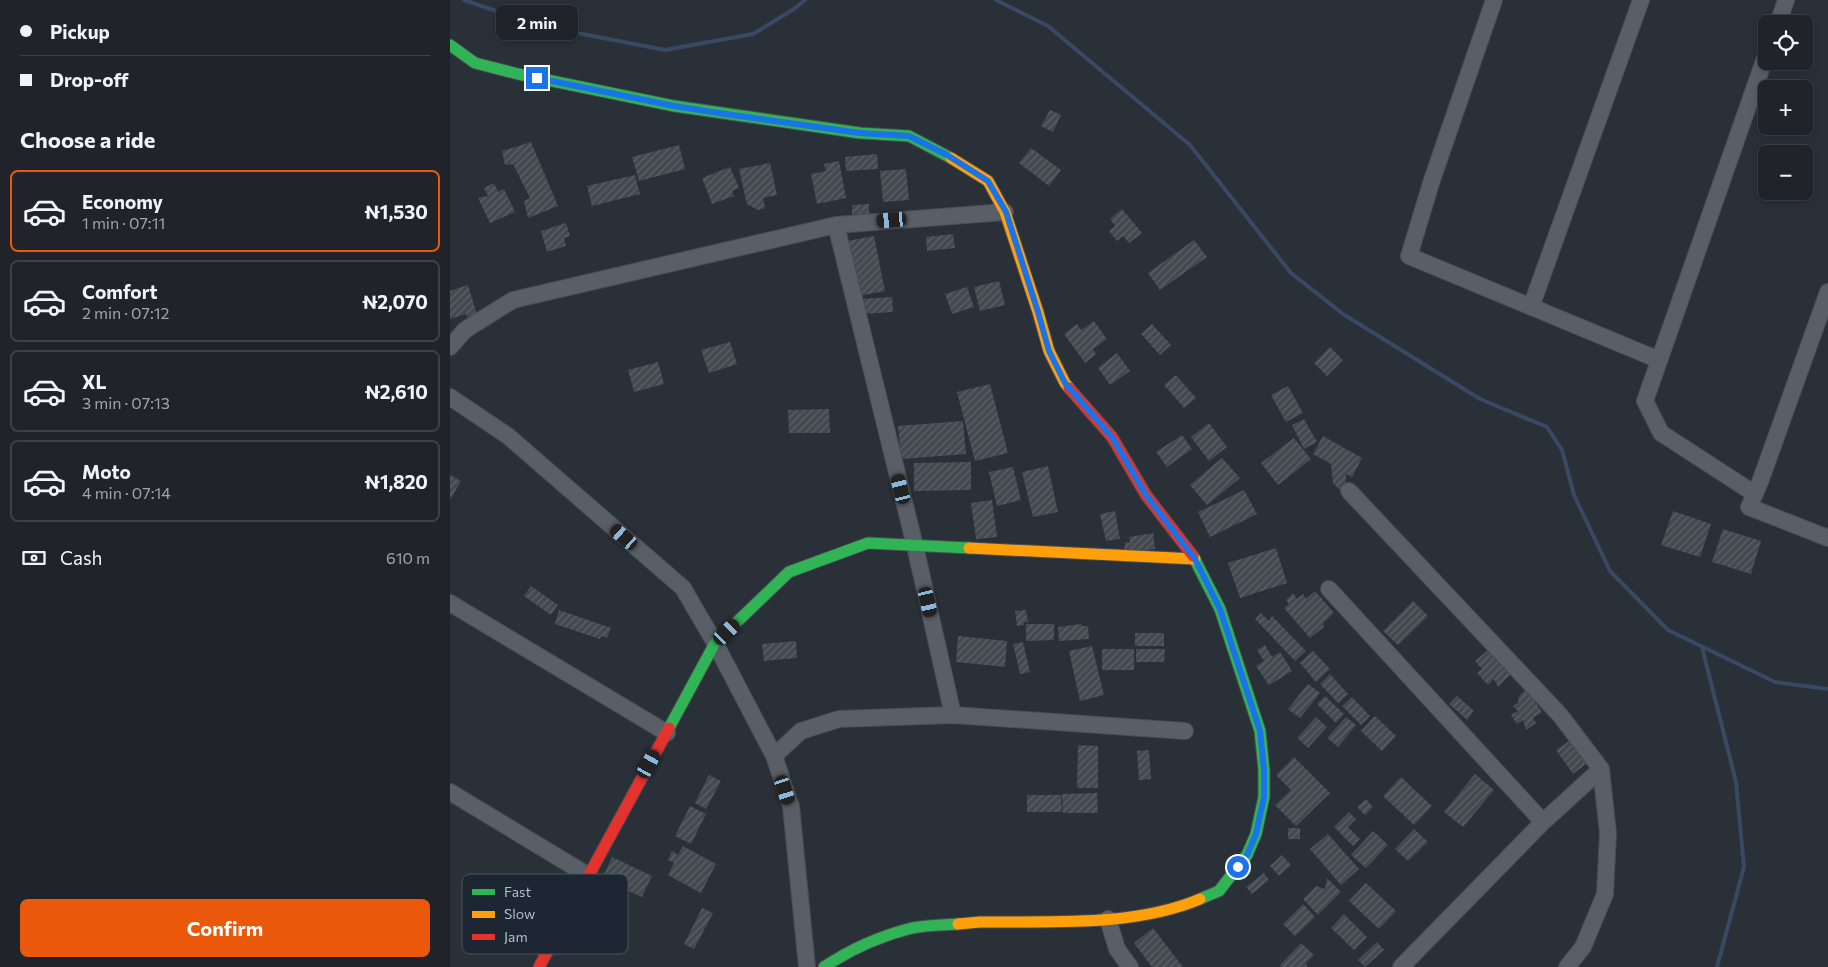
<!DOCTYPE html>
<html lang="en">
<head>
<meta charset="utf-8">
<style>
  body { margin:0; font-family:Commissioner,sans-serif; background:#282c32; color:#f1f3f6; height:100vh; display:flex; flex-direction:column; font-size:19px; white-space:nowrap }
  * { box-sizing:border-box; margin:0 }
  p { font-size:16px; color:#a2a4a8 }
  .icon { flex:none; width:28px; height:28px; fill:none; stroke:currentColor; stroke-width:2; stroke-linecap:round; stroke-linejoin:round }
  .map { position:relative; flex:1; overflow:hidden }
  .details { display:flex; flex-direction:column; background:#20242a; width:450px }
  .details>* { flex:none }
  .top-card { display:grid; align-content:center; height:110px; padding:0 20px; background:#20242a }
  .fabs { position:absolute; left:1308px; top:15px; display:grid; gap:10px }
  .fabs a { display:grid; place-items:center; width:55px; height:55px; border-radius:8px; background:#20242a; box-shadow:0 2px 8px #0003,0 0 0 1px #3d4147; font-size:25px }
  .end { position:absolute; width:22px; height:22px; margin:-11px; border:6px solid #1a73e8; background:#fff; box-shadow:0 0 0 2px #fff }
  .from { border-radius:50% }
  .bubble { position:absolute; height:35px; border-radius:8px; background:#20242a; box-shadow:0 2px 8px #0003,0 0 0 1px #3d4147; font-size:16px; font-weight:700; line-height:35px; text-align:center }
  .car { position:absolute; width:15px; height:30px; margin:-15px -8px; border-radius:6px; box-shadow:0 0 4px 1px #0007; background:linear-gradient(#222 24%,#8ab4d8 0 40%,#222 0 76%,#8ab4d8 0 86%,#222 0) }
  .top-card b { display:flex; align-items:center; gap:18px; height:48px; font-size:19px }
  .top-card b+b { border-top:1px solid #3d4147 }
  .top-card i { width:12px; height:12px; background:#f1f3f6 }
  ul { padding:0; list-style:none }
  li { display:flex; align-items:center; gap:15px; height:82px; margin:0 10px 8px; padding:0 10px; border:2px solid #3d4147; border-radius:8px }
  li div { flex:1 }
  li b { display:block; font-size:19px }
  li em { font-style:normal; font-weight:700 }
  li.current { border-color:#ea580c }
  li>.icon { width:45px; height:45px; stroke-width:1.5 }
  h2 { padding:0 20px; font-size:22px; line-height:60px }
  .pay { display:flex; align-items:center; gap:12px; height:55px; padding:0 20px; font-size:19px }
  .pay p { margin-inline-start:auto }
  .primary-button { display:flex; gap:10px; margin-top:auto; padding:10px 20px }
  .primary-button a { flex:1; height:58px; border-radius:8px; background:#ea580c; color:#fff; font-size:20px; font-weight:700; line-height:58px; text-align:center }
  main { display:flex; flex:1; min-height:0 }
  .map>svg:first-child { display:block }
  .lines { fill:none; stroke-linecap:round; stroke-linejoin:round }
  .stream { stroke:#384963; stroke-width:4 }
  .building { fill:url(#building-hatch) }
  .street-casing { stroke:#484c53; stroke-width:18 }
  .fast-casing { stroke:#484c53; stroke-width:13 }
  .slow-casing { stroke:#484c53; stroke-width:13 }
  .jam-casing { stroke:#484c53; stroke-width:13 }
  .street { stroke:#5a5e66; stroke-width:16 }
  .fast { stroke:#30b455; stroke-width:11 }
  .slow { stroke:#ff9f0a; stroke-width:11 }
  .jam { stroke:#e5322d; stroke-width:11 }
  .route { stroke:#1a73e8; stroke-width:6 }
  .key { fill:#1d2633; stroke:#4a5360; stroke-width:1 }
  .key-label { font-size:14px; fill:#b4bcc9 }
</style>
</head>
<body>
<main>
<section class="details">
<div class="top-card">
<b><i class="from"></i>Pickup</b>
<b><i></i>Drop-off</b>
</div>
<h2>Choose a ride</h2>
<ul>
<li class="current"><svg class="icon" aria-label="car" viewBox="0 0 24 24"><path d="M5 17H2v-5l4-1 3-4h7l3 4 3 1v5h-3M9 17h6M6 11h13"/><circle cx="7" cy="17" r="2"/><circle cx="17" cy="17" r="2"/></svg><div><b>Economy</b><p>1 min · 07:11</p></div><em>₦1,530</em></li>
<li><svg class="icon" aria-label="car" viewBox="0 0 24 24"><path d="M5 17H2v-5l4-1 3-4h7l3 4 3 1v5h-3M9 17h6M6 11h13"/><circle cx="7" cy="17" r="2"/><circle cx="17" cy="17" r="2"/></svg><div><b>Comfort</b><p>2 min · 07:12</p></div><em>₦2,070</em></li>
<li><svg class="icon" aria-label="car" viewBox="0 0 24 24"><path d="M5 17H2v-5l4-1 3-4h7l3 4 3 1v5h-3M9 17h6M6 11h13"/><circle cx="7" cy="17" r="2"/><circle cx="17" cy="17" r="2"/></svg><div><b>XL</b><p>3 min · 07:13</p></div><em>₦2,610</em></li>
<li><svg class="icon" aria-label="car" viewBox="0 0 24 24"><path d="M5 17H2v-5l4-1 3-4h7l3 4 3 1v5h-3M9 17h6M6 11h13"/><circle cx="7" cy="17" r="2"/><circle cx="17" cy="17" r="2"/></svg><div><b>Moto</b><p>4 min · 07:14</p></div><em>₦1,820</em></li>
</ul>
<div class="pay"><svg class="icon" aria-label="cash" viewBox="0 0 24 24"><path d="M3 7h18v10H3z"/><circle cx="12" cy="12" r="2"/></svg>Cash<p>610 m</p></div>
<div class="primary-button"><a>Confirm</a></div>
</section>
<div class="map">
<svg width="1378" height="967" viewBox="0 0 1378 967">
  <defs>
    <pattern id="building-hatch" width="6" height="6" patternUnits="userSpaceOnUse" patternTransform="scale(1.25)"><rect width="6" height="6" fill="#444950"/><path d="M-1 1l2-2M0 6l6-6M5 7l2-2" fill="none" stroke="#5d6168"/></pattern>
  </defs>
  <rect width="100%" height="100%" fill="#2a3038"/>
  <g class="lines">
    <path class="stream" d="M 14,0 L 49,12 L 122,32 L 215,50 L 303,34 L 344,9 L 355,0
      M 546,0 L 598,26 L 740,145 L 841,273 L 893,314 L 1030,399 L 1097,427 L 1112,450 L 1124,495 L 1160,571 L 1218,630 L 1325,682 L 1378,689
      M 1252,647 L 1286,782 L 1294,867 L 1267,967"/>
  </g>
  <path class="building" d="M 600,110 L 611,115 L 603,132 L 591,126 Z
    M 81,142 L 108,206 L 78,218 L 74,201 L 80,198 L 63,164 L 55,165 L 52,151 Z
    M 229,145 L 235,169 L 189,181 L 182,157 Z
    M 581,148 L 611,170 L 599,186 L 569,163 Z
    M 427,154 L 428,169 L 396,171 L 395,157 Z
    M 389,161 L 396,198 L 367,204 L 361,174 L 376,171 L 374,164 Z
    M 320,163 L 327,195 L 313,198 L 315,208 L 308,210 L 297,204 L 289,169 Z
    M 280,167 L 289,188 L 282,191 L 284,196 L 262,204 L 252,178 Z
    M 456,169 L 459,200 L 433,202 L 430,171 Z
    M 185,175 L 190,194 L 142,206 L 137,186 Z
    M 44,183 L 48,192 L 54,189 L 65,212 L 40,223 L 28,198 L 38,196 L 34,188 Z
    M 419,204 L 419,214 L 402,215 L 402,205 Z
    M 672,209 L 692,233 L 679,243 L 673,236 L 667,241 L 659,231 L 665,226 L 660,219 Z
    M 116,223 L 120,236 L 114,238 L 116,246 L 97,252 L 91,231 Z
    M 503,234 L 505,248 L 477,251 L 476,237 Z
    M 424,236 L 435,291 L 408,296 L 397,241 Z
    M 744,240 L 757,257 L 710,290 L 698,273 Z
    M 549,281 L 555,305 L 530,311 L 524,287 Z
    M 18,285 L 27,315 L 17,318 L 16,314 L 0,319 L 0,291 Z
    M 517,287 L 524,307 L 502,314 L 495,294 Z
    M 442,297 L 443,312 L 411,314 L 410,299 Z
    M 644,321 L 657,339 L 643,349 L 646,354 L 635,363 L 614,334 L 627,324 L 631,330 Z
    M 702,324 L 721,345 L 710,355 L 691,334 Z
    M 280,342 L 287,364 L 259,373 L 251,350 Z
    M 880,347 L 893,360 L 877,376 L 864,363 Z
    M 667,353 L 680,371 L 660,385 L 648,368 Z
    M 208,362 L 214,384 L 184,392 L 178,370 Z
    M 726,375 L 746,398 L 734,408 L 714,385 Z
    M 540,384 L 558,453 L 525,461 L 507,392 Z
    M 838,386 L 853,413 L 836,422 L 821,395 Z
    M 379,409 L 380,433 L 339,433 L 338,410 Z
    M 854,419 L 867,442 L 854,449 L 842,425 Z
    M 513,421 L 516,454 L 451,459 L 448,426 Z
    M 759,423 L 777,447 L 759,461 L 741,437 Z
    M 732,435 L 742,449 L 717,467 L 706,452 Z
    M 873,436 L 912,458 L 902,477 L 896,474 L 896,486 L 892,492 L 883,483 L 881,464 L 863,454 Z
    M 844,438 L 861,459 L 828,485 L 811,463 Z
    M 772,458 L 790,478 L 757,505 L 740,485 Z
    M 521,462 L 521,490 L 464,491 L 464,463 Z
    M 598,466 L 608,512 L 583,517 L 572,472 Z
    M 563,467 L 571,500 L 547,506 L 539,472 Z
    M 0,475 L 11,481 L 0,500 Z
    M 794,490 L 807,514 L 760,537 L 748,512 Z
    M 542,500 L 547,537 L 526,539 L 521,503 Z
    M 665,511 L 670,539 L 656,541 L 650,514 Z
    M 1223,511 L 1261,524 L 1250,557 L 1211,545 Z
    M 1273,529 L 1311,541 L 1301,574 L 1262,562 Z
    M 703,533 L 705,549 L 674,552 L 675,542 L 680,543 L 679,537 Z
    M 826,548 L 837,583 L 790,598 L 778,563 Z
    M 81,586 L 108,605 L 101,615 L 74,596 Z
    M 865,591 L 884,613 L 873,623 L 874,627 L 860,638 L 834,608 L 839,604 L 836,600 L 843,593 L 847,599 L 853,594 L 856,599 Z
    M 963,601 L 978,616 L 948,645 L 933,631 Z
    M 109,610 L 161,628 L 157,638 L 151,636 L 150,639 L 105,624 Z
    M 576,610 L 578,622 L 574,622 L 574,625 L 567,626 L 565,611 Z
    M 811,613 L 819,621 L 822,616 L 856,651 L 845,661 L 805,619 Z
    M 576,624 L 604,624 L 604,640 L 576,641 Z
    M 631,624 L 632,626 L 638,626 L 639,639 L 609,641 L 608,627 Z
    M 685,633 L 714,633 L 714,646 L 685,646 Z
    M 508,636 L 557,641 L 555,667 L 506,662 Z
    M 346,641 L 347,658 L 314,661 L 312,644 Z
    M 573,642 L 580,672 L 570,674 L 563,644 Z
    M 815,645 L 822,657 L 830,652 L 842,671 L 819,685 L 806,666 L 814,661 L 807,650 Z
    M 642,646 L 654,695 L 630,701 L 619,651 Z
    M 652,649 L 684,649 L 684,670 L 652,670 Z
    M 686,649 L 715,649 L 714,662 L 686,662 Z
    M 1039,649 L 1061,674 L 1048,687 L 1044,679 L 1038,685 L 1027,673 L 1032,669 L 1025,661 Z
    M 863,651 L 880,669 L 866,682 L 850,663 Z
    M 880,674 L 898,694 L 888,703 L 870,684 Z
    M 858,684 L 870,693 L 850,718 L 838,709 Z
    M 1076,689 L 1092,712 L 1083,718 L 1086,723 L 1076,730 L 1073,720 L 1067,724 L 1061,715 L 1068,711 L 1063,706 L 1068,703 L 1069,696 Z
    M 875,696 L 894,714 L 886,723 L 867,704 Z
    M 1007,696 L 1024,711 L 1017,720 L 999,704 Z
    M 902,697 L 920,716 L 911,725 L 892,706 Z
    M 925,716 L 946,736 L 932,751 L 911,731 Z
    M 866,717 L 877,727 L 858,748 L 847,738 Z
    M 896,717 L 906,725 L 888,747 L 877,738 Z
    M 1119,741 L 1136,764 L 1123,774 L 1106,750 Z
    M 628,745 L 648,746 L 648,788 L 627,788 Z
    M 699,750 L 701,779 L 689,780 L 687,751 Z
    M 844,757 L 880,793 L 846,826 L 825,805 L 841,790 L 826,775 Z
    M 1025,774 L 1044,790 L 1013,827 L 994,812 Z
    M 259,775 L 271,781 L 256,809 L 245,803 Z
    M 951,777 L 982,806 L 964,825 L 933,796 Z
    M 647,793 L 648,813 L 613,813 L 612,794 Z
    M 577,795 L 611,795 L 612,812 L 577,812 Z
    M 916,799 L 923,807 L 915,815 L 907,807 Z
    M 240,806 L 256,814 L 241,844 L 225,836 Z
    M 899,812 L 906,819 L 898,827 L 910,839 L 903,846 L 884,827 Z
    M 838,828 L 850,828 L 850,839 L 838,839 Z
    M 964,829 L 978,842 L 958,861 L 945,849 Z
    M 923,831 L 938,845 L 916,868 L 901,855 Z
    M 878,834 L 909,869 L 891,885 L 860,849 Z
    M 233,846 L 266,864 L 251,893 L 218,875 L 224,863 L 218,860 L 222,851 L 228,855 Z
    M 832,855 L 841,865 L 829,876 L 820,866 Z
    M 162,857 L 202,876 L 192,897 L 171,888 L 169,892 L 157,886 L 159,882 L 152,879 Z
    M 814,873 L 819,880 L 802,894 L 796,887 Z
    M 877,878 L 891,892 L 868,915 L 853,899 L 866,886 L 875,889 Z
    M 916,883 L 946,911 L 929,929 L 899,901 Z
    M 853,904 L 865,917 L 845,936 L 833,924 Z
    M 252,908 L 263,913 L 244,949 L 234,944 Z
    M 894,914 L 917,937 L 904,950 L 881,928 Z
    M 703,928 L 733,967 L 702,967 L 684,943 Z
    M 927,942 L 934,950 L 915,967 L 908,960 Z
    M 851,943 L 864,955 L 856,963 L 857,967 L 832,967 L 830,965 Z"/>
  <g class="lines">
    <defs>
      <path id="street" d="M 1044,0 L 982,180 L 959,256 L 1209,360
        M 1328,24 L 1336,0
        M 386,225 L 465,546 L 503,715
        M 1378,292 L 1310,482 L 1299,507 L 1378,538
        M 1081,307 L 1191,0
        M 0,347 L 15,330 L 63,300 L 386,225 L 555,212
        M 0,397 L 58,436 L 233,588 L 265,643 L 324,756 L 341,806 L 357,967
        M 899,491 L 1110,715 L 1151,769 L 1158,833 L 1155,894 L 1133,947 L 1117,967
        M 1305,494 L 1211,433 L 1195,401 L 1316,55
        M 879,589 L 1093,822
        M 0,603 L 217,733
        M 324,756 L 351,731 L 389,719 L 503,715 L 735,731
        M 0,792 L 139,876
        M 658,919 L 667,949 L 680,967
        M 951,967 L 1093,822 L 1151,769"/>
      <path id="fast" d="M 0,45 L 25,63 L 68,74 L 224,106 L 410,133 L 459,136 L 501,158
        M 743,556 L 770,609 L 810,731 L 814,770 L 814,797 L 806,834 L 797,855 L 769,891 L 750,899
        M 219,728 L 265,643 L 339,572 L 418,543 L 519,548
        M 374,967 C 401,949 430,936 462,928 C 476,925 493,925 508,924"/>
      <path id="slow" d="M 501,158 L 538,181 L 555,212 L 588,312 L 599,351 L 615,383 L 619,388
        M 519,548 L 745,559
        M 508,924 L 530,922 C 601,921 684,927 750,899"/>
      <path id="jam" d="M 619,388 L 662,437 L 696,495 L 743,556
        M 89,967 L 219,728"/>
    </defs>
    <use href="#street" class="street-casing"/>
    <use href="#fast" class="fast-casing"/>
    <use href="#slow" class="slow-casing"/>
    <use href="#jam" class="jam-casing"/>
    <use href="#street" class="street"/>
    <use href="#fast" class="fast"/>
    <use href="#slow" class="slow"/>
    <use href="#jam" class="jam"/>
  </g>
  <g class="lines">
    <path class="route" d="M 87,78 L 224,106 L 275,114 L 410,133 L 459,136 L 497,155 L 538,181 L 556,212 L 588,312 L 599,351 L 615,383 L 662,437 L 696,495 L 745,559 L 770,609 L 810,731 L 814,770 L 814,797 L 806,834 L 797,855 L 788,867"/>
  </g>
  <rect x="12" y="874" width="166" height="80" rx="8" class="key"/>
  <rect x="22" y="889" width="23" height="6" fill="#30b455"/>
  <rect x="22" y="911" width="23" height="7" fill="#ff9f0a"/>
  <rect x="22" y="934" width="23" height="6" fill="#e5322d"/>
  <g class="key-label">
    <text x="54" y="897">Fast</text>
    <text x="54" y="919">Slow</text>
    <text x="54" y="942">Jam</text>
  </g>
</svg>
<div class="fabs">
<a><svg class="icon" aria-label="locate" viewBox="0 0 24 24"><circle cx="12" cy="12" r="6"/><path d="M12 2v4M12 18v4M2 12h4M18 12h4"/></svg></a>
<a>+</a>
<a>−</a>
</div>
<i class="end from" style="left:788px;top:867px"></i>
<i class="end" style="left:87px;top:78px"></i>
<div class="bubble" style="left:46px;top:5px;width:82px">2 min</div>
<i class="car" style="left:442px;top:220px;rotate:265deg"></i>
<i class="car" style="left:451px;top:489px;rotate:346deg"></i>
<i class="car" style="left:174px;top:537px;rotate:311deg"></i>
<i class="car" style="left:478px;top:602px;rotate:167deg"></i>
<i class="car" style="left:277px;top:632px;rotate:46deg"></i>
<i class="car" style="left:199px;top:764px;rotate:29deg"></i>
<i class="car" style="left:335px;top:790px;rotate:162deg"></i>
</div>
</main>
</body>
</html>
